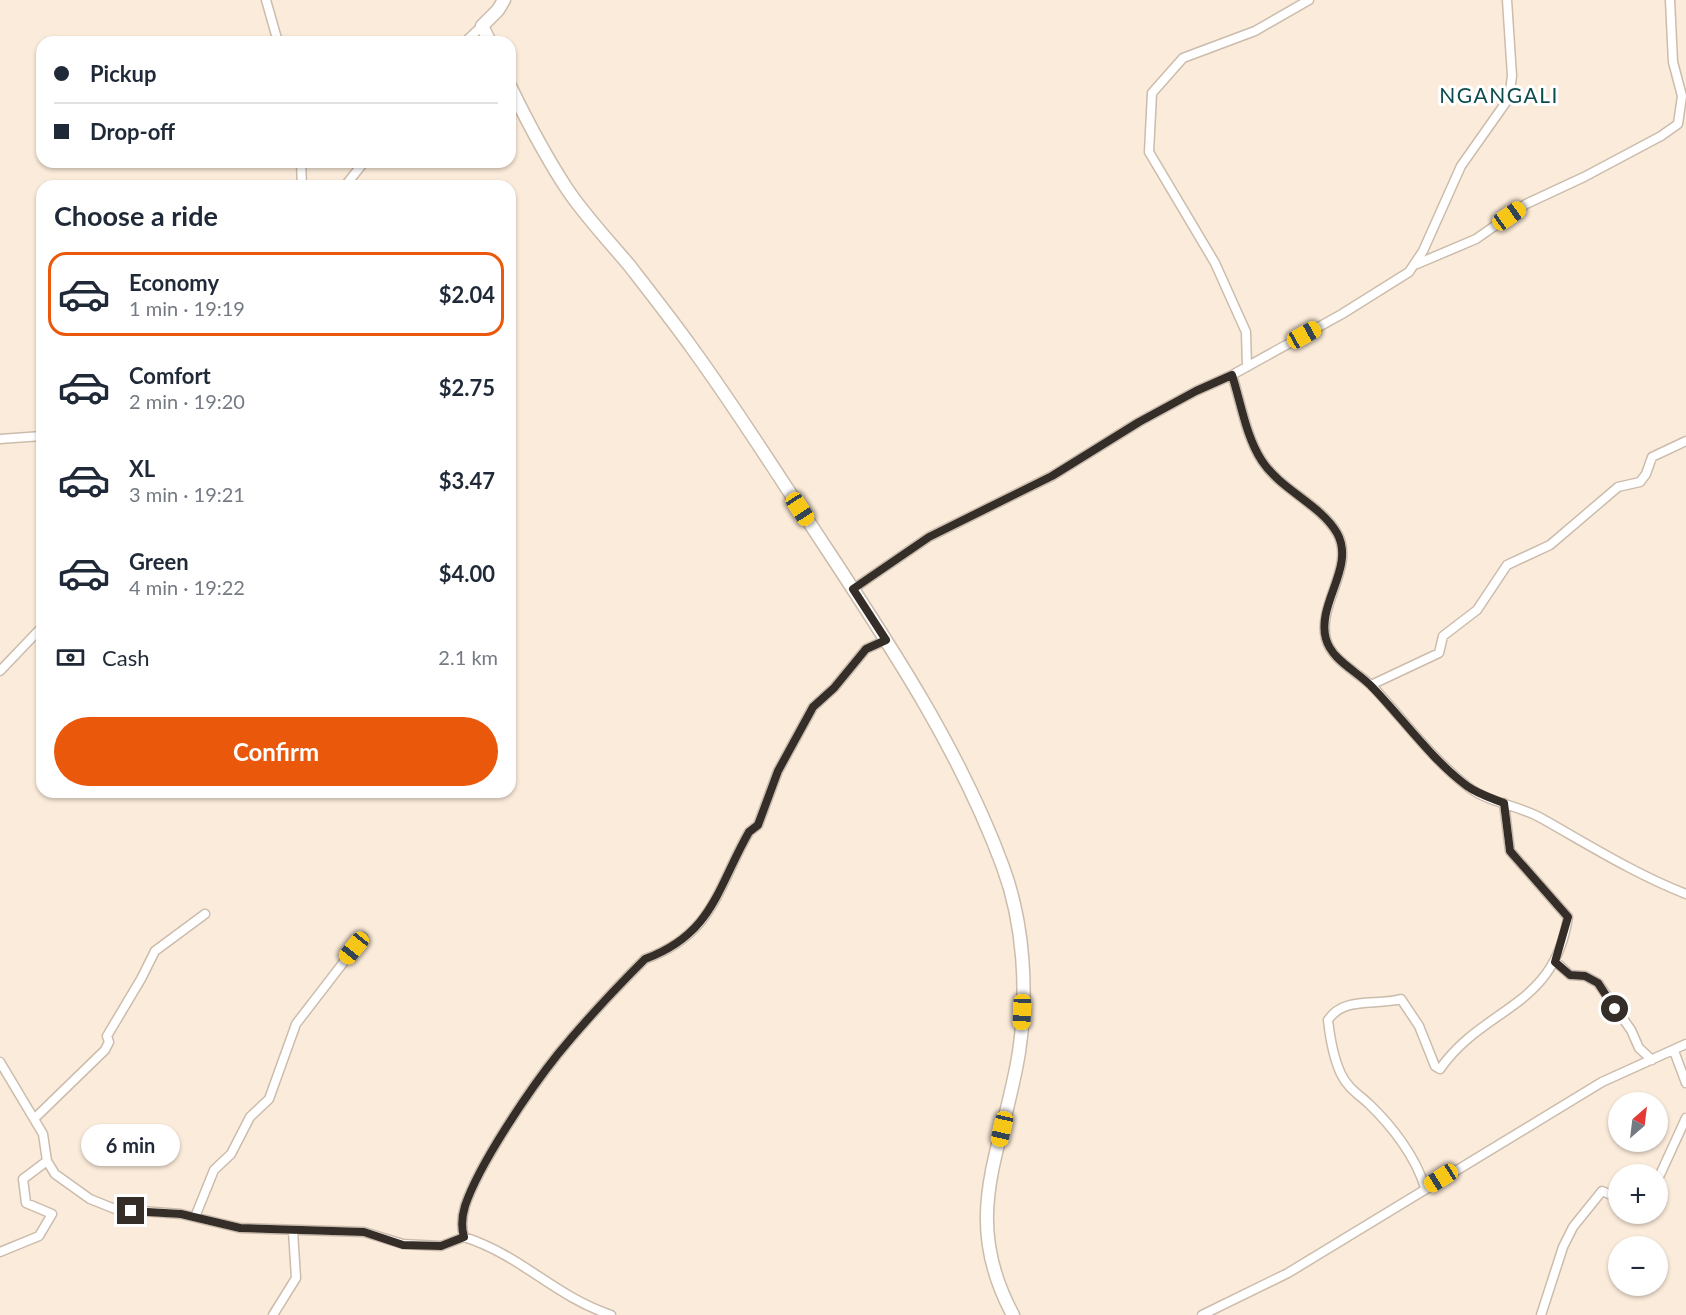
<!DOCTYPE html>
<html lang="en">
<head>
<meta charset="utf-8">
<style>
  body { margin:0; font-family:Lato,sans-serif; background:#f2f2f3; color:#1f2937; height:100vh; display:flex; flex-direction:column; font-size:22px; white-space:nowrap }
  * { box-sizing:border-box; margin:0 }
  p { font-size:20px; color:#747a83 }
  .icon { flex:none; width:33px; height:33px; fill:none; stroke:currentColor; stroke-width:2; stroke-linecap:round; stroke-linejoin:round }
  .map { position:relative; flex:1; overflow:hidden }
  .side { position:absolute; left:36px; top:180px; width:480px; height:618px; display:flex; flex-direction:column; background:#fff; border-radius:18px; box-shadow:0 2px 4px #0004 }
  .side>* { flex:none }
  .banner { position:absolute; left:36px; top:36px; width:480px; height:132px; border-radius:18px; box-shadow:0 2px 4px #0004; display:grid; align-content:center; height:132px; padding:0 18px; background:#fff }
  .needle { width:39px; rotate:28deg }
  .controls { position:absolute; left:1608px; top:1092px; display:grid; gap:12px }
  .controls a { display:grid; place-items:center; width:60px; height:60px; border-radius:50%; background:#fff; box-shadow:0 2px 4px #0004; font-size:30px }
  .end { position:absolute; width:27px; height:27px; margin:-14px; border:8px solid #352e28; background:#fff; box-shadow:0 0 0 3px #fff }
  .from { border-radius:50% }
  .bubble { position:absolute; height:42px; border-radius:21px; background:#fff; box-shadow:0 2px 4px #0004; font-size:20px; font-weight:700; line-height:42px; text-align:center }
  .car { position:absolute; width:18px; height:36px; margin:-18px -9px; border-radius:8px; box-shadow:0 0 4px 2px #0007; background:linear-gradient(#f5c518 24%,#345 0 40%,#f5c518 0 76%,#345 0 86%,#f5c518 0) }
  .banner b { display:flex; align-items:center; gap:21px; height:57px; font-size:22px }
  .banner b+b { border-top:2px solid #e0e1e3 }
  .banner i { width:15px; height:15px; background:#1f2937 }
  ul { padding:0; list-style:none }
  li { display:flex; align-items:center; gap:18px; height:84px; margin:0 12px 9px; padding:0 6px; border:3px solid transparent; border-radius:18px }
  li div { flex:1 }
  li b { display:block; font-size:22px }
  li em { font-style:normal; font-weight:700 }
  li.on { border-color:#ea580c }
  li>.icon { width:54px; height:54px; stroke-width:1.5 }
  h2 { padding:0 18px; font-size:27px; line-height:72px }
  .pay { display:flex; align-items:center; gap:15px; height:66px; padding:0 18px; font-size:22px }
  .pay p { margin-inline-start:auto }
  .action { display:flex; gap:12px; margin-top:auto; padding:12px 18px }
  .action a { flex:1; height:69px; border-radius:36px; background:#ea580c; color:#fff; font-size:24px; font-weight:700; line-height:69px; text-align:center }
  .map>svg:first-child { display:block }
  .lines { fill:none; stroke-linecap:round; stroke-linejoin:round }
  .minor-casing { stroke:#ccbcac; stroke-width:11 }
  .secondary-casing { stroke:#ccbcac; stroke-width:15 }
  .minor { stroke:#fff; stroke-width:8 }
  .secondary { stroke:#fff; stroke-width:12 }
  .route { stroke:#352e28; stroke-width:8 }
  .labels { text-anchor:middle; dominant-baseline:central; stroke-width:6; stroke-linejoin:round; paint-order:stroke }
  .quarter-label { font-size:21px; letter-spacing:1.5px; fill:#0c4c4d; stroke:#fff }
</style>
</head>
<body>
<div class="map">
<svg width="1686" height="1315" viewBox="0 0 1686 1315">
  <rect width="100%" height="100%" fill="#fbebda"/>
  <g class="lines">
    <defs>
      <path id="minor" d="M 266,0 L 278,42
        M 465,42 L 482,26
        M 301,162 L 302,186
        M 345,186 L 364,162
        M 1417,264 L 1476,239 L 1526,204 L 1584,177 L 1661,136 L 1678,124 L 1682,96 L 1673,62 L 1670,0
        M 1247,367 L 1246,332 L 1215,263 L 1149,152 L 1152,93 L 1183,58 L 1255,31 L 1309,0
        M 1232,375 C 1241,403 1246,437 1262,461 C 1281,490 1320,504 1337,533 C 1356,566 1317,604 1326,639 C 1332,661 1358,672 1373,687 C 1404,720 1431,758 1467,786 C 1488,803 1518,805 1541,818 C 1589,845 1635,874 1686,894
        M 0,439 L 42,436
        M 853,589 L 929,537 L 1052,476 L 1139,422 L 1196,391 L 1232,375 L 1342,314 L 1409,272 L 1423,251 L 1461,166 L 1509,98 L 1512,76 L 1507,0
        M 0,671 L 42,627
        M 1371,685 L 1439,653 L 1443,636 L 1477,610 L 1507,565 L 1550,545 L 1618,487 L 1640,482 L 1646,474 L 1652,457 L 1686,441
        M 1555,961 L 1570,975 L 1585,976 L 1598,983 L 1631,1030 L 1639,1048 L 1652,1060
        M 1674,1051 L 1686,1083
        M 0,1062 L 43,1134 L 47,1161 L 55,1174 L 90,1199 L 115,1209 L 181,1214 L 240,1228 L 364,1232 L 403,1244 L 441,1246 L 464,1237 C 521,1255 554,1296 611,1315
        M 35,1118 L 105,1050 L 109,1042 L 107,1036 L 141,979 L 155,951 L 205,914
        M 1658,1179 L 1686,1118
        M 1425,1188 C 1416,1157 1392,1126 1369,1104 C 1358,1094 1347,1087 1341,1074 C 1333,1057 1330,1038 1328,1020 C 1344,996 1376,1006 1401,999 L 1419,1026 L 1435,1066 L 1440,1069 C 1484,1006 1554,1009 1568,917 L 1510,851 L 1504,803
        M 195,1217 L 214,1170 L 231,1154 L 250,1117 L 269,1099 L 296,1024 L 363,937
        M 464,1237 C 461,1227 462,1216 465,1206 C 479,1164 530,1089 558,1054 C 585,1021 615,989 645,959 C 714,934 717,888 749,832 L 758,825 L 778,771 L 813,707 L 834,688 L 866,649 L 886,640
        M 0,1252 L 39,1236 L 52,1214 L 26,1203 L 23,1179 L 47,1161
        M 273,1315 L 296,1278 L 293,1231
        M 1202,1315 L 1288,1273 L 1602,1082 L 1686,1044
        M 1541,1315 L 1563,1247 L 1573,1227 L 1602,1191 L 1618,1198"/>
      <path id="secondary" d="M 490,42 L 482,26 L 498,10 L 504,0
        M 510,86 C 527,121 546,157 567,189 C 585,216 608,240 629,265 C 650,292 672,320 692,348 C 740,414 783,483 828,551 C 894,651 961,753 1003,867 C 1024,924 1028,992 1019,1052 C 1003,1153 959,1215 1013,1315"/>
    </defs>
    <use href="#minor" class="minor-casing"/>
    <use href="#secondary" class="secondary-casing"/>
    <use href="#minor" class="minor"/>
    <use href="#secondary" class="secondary"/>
  </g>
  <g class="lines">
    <path class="route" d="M 131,1211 L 181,1214 L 240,1228 L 364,1232 L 403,1245 L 441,1246 L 464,1237 C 461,1227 462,1216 465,1206 C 479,1164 530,1089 558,1054 C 585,1021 615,989 645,959 C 713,934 717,888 749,832 L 758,825 L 778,771 L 813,707 L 834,688 L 866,649 L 886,640 L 853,589 L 929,537 L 1052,476 L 1139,422 L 1196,391 L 1232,375 C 1241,403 1246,437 1262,461 C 1281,490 1320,504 1337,533 C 1356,567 1316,604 1326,639 C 1332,661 1359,672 1373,688 C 1404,720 1431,759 1467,786 C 1478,794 1491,798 1504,803 L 1510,851 L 1568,917 L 1555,962 L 1570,975 L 1585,976 L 1598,983 L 1615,1009"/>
  </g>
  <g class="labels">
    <g class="quarter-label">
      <text x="1499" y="94">NGANGALI</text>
    </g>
  </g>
</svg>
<div class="controls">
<a><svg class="needle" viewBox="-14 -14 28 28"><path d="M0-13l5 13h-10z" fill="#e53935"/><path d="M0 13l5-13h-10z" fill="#747a83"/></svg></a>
<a>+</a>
<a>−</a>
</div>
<i class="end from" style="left:1615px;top:1009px"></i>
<i class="end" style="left:131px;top:1211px"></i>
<div class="bubble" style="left:81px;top:1124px;width:99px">6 min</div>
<i class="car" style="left:1509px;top:216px;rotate:55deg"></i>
<i class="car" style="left:1304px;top:335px;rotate:61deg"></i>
<i class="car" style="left:800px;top:509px;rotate:147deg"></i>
<i class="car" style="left:354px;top:948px;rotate:219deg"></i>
<i class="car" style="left:1022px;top:1012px;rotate:182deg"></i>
<i class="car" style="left:1002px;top:1129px;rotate:193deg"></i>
<i class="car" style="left:1441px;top:1178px;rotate:238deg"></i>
<div class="banner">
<b><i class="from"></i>Pickup</b>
<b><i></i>Drop-off</b>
</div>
<section class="side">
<h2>Choose a ride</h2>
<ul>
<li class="on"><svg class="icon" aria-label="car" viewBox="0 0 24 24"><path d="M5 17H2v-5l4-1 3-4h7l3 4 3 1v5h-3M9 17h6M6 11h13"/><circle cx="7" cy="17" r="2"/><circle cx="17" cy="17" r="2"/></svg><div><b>Economy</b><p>1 min · 19:19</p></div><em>$2.04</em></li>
<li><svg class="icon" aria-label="car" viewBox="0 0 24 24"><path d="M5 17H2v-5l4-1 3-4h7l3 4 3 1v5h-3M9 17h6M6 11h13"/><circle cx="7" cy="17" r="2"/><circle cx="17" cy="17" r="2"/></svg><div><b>Comfort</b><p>2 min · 19:20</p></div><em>$2.75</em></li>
<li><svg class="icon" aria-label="car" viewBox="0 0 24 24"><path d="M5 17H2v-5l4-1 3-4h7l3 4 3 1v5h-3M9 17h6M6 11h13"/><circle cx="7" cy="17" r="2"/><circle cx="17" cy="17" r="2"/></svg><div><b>XL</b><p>3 min · 19:21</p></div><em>$3.47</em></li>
<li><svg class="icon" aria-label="car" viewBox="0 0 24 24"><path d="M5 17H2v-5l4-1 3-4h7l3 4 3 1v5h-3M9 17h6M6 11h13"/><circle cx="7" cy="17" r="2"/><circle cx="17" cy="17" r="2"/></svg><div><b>Green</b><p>4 min · 19:22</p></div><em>$4.00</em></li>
</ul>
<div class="pay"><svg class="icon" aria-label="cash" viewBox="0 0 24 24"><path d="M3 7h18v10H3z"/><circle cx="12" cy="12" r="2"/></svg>Cash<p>2.1 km</p></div>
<div class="action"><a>Confirm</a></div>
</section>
</div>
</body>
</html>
